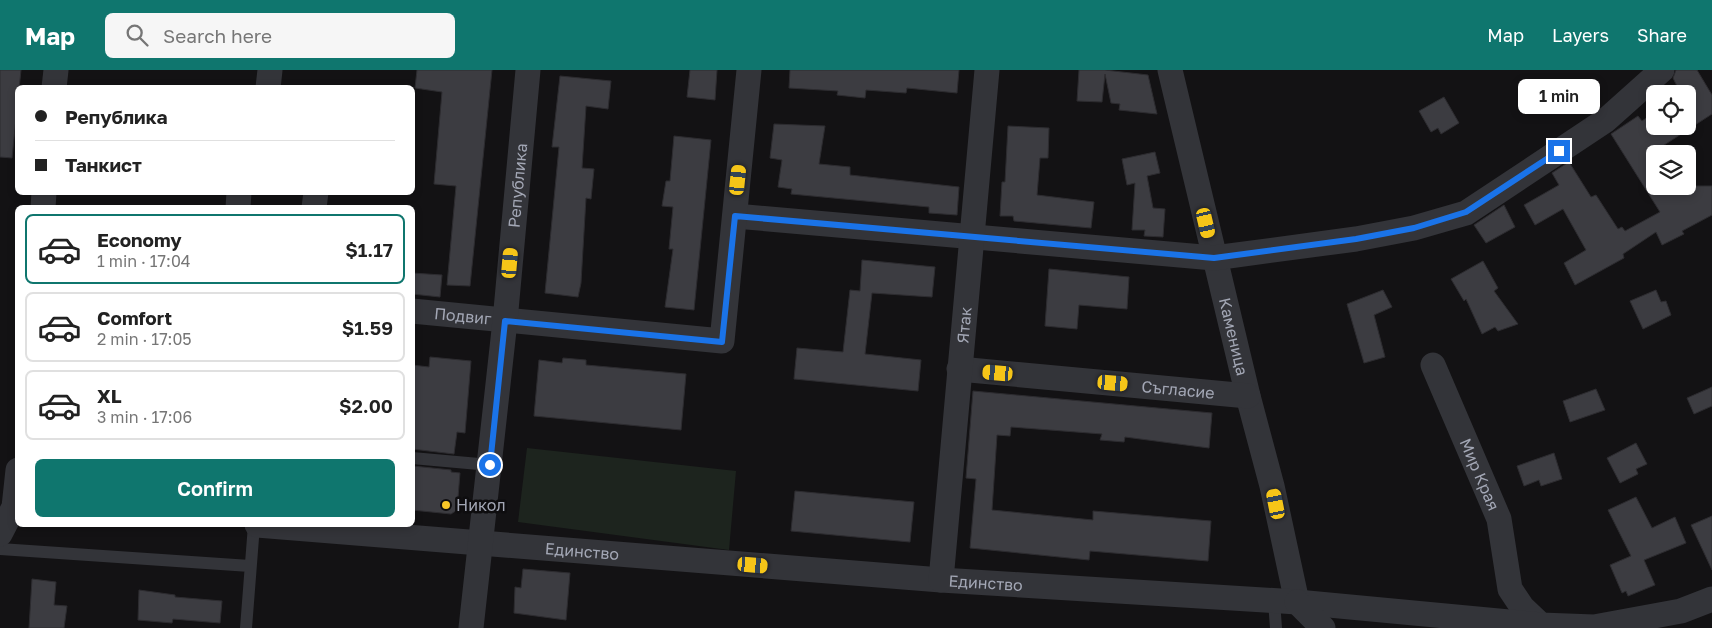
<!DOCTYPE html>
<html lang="en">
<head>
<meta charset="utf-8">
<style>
  body { margin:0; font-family:"Golos Text",sans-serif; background:#f6f6f6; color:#222; height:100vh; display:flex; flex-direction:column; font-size:19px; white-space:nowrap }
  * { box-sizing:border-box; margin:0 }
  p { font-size:16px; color:#767676 }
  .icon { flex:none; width:28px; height:28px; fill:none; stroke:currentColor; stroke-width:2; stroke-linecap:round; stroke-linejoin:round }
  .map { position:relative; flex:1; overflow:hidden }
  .details { position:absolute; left:15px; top:135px; width:400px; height:322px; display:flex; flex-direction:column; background:#fff; border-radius:8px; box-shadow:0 2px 8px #0003 }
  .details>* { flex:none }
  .guide { position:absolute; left:15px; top:15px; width:400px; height:110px; border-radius:8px; box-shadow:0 2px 8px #0003; display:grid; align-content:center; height:110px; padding:0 20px; background:#fff }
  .buttons { position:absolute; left:1646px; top:15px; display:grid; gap:10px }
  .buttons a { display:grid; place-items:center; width:50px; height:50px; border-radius:8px; background:#fff; box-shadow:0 2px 8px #0003; font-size:25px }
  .end { position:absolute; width:22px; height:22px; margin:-11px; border:6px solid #1a73e8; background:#fff; box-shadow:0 0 0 2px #fff }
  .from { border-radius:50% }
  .bubble { position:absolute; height:35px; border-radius:8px; background:#fff; box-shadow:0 2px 8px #0003; font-size:16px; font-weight:600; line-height:35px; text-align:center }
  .car { position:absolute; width:15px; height:30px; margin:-15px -8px; border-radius:6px; box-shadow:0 0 4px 1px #0007; background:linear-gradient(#f5c518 24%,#345 0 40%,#f5c518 0 76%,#345 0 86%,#f5c518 0) }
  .guide b { display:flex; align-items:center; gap:18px; height:48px; font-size:19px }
  .guide b+b { border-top:1px solid #e0e0e0 }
  .guide i { width:12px; height:12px; background:#222 }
  ul { padding:9px 0 0; list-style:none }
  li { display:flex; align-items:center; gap:15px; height:70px; margin:0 10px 8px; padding:0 10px; border:2px solid #e0e0e0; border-radius:8px }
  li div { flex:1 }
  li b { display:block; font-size:19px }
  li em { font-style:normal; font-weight:600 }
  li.selected { border-color:#0f766e }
  li>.icon { width:45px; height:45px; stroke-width:1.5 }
  .cta { display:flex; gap:10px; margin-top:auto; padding:10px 20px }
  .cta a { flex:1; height:58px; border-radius:8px; background:#0f766e; color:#fff; font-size:20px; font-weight:600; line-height:58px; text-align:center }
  header { display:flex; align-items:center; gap:30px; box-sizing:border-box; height:70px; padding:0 25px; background:#0f766e; color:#fff }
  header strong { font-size:24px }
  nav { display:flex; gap:28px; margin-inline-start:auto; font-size:18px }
  .search { width:350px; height:45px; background:#f6f6f6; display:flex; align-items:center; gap:12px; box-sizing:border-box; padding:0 18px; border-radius:8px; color:#767676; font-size:19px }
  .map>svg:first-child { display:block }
  .green { fill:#1d241e }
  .building { fill:#3c3c41; stroke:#2d2c30 }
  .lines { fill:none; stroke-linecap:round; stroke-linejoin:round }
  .service { stroke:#333439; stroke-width:12 }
  .minor { stroke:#333439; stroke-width:25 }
  .route { stroke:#1a73e8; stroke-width:6 }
  .poi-dot { fill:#f8c627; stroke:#0e0d0f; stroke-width:2 }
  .labels { text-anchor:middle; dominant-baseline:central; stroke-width:5; stroke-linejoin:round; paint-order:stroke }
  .street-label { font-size:16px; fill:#a3a7b5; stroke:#0e0d0f }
  .poi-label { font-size:16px; fill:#a3a7b5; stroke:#0e0d0f; text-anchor:start }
</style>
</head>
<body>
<header>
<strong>Map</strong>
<div class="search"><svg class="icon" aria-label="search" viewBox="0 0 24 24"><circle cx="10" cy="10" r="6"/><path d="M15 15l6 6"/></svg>Search here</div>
<nav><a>Map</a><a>Layers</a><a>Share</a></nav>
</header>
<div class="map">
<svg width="1712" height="558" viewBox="0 0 1712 558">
  <rect width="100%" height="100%" fill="#131214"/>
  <path class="green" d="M 527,378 L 736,401 L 729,480 L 518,452 Z"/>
  <path class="building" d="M 0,0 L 21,0 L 12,88 L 0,87 Z
    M 417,0 L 492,0 L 470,216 L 447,215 L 456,116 L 434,114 L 442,22 L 415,18 Z
    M 690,0 L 717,0 L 715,30 L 687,27 Z
    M 790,0 L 959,0 L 957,23 L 907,18 L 906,23 L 866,20 L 865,28 L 837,25 L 838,21 L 789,18 Z
    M 1079,0 L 1105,0 L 1148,5 L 1157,44 L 1119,40 L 1120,34 L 1111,33 L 1105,4 L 1102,32 L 1077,31 Z
    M 1676,0 L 1697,0 L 1712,25 L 1712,44 L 1655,81 L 1655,116 L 1712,116 L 1712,145 L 1682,161 L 1684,164 L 1662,175 L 1656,162 L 1623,184 L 1624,188 L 1575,215 L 1564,193 L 1586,180 L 1563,139 L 1535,155 L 1524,135 L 1559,115 L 1552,103 L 1569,92 L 1591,127 L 1596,125 L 1618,159 L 1622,157 L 1625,161 L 1660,142 L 1611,64 L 1638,46 L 1642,51 L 1655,42 L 1655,56 L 1688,56 L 1688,24 L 1681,24 L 1673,8 Z
    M 560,6 L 611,11 L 608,39 L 586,36 L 582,98 L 594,99 L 591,129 L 586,128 L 581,213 L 578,227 L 545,223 L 559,77 L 552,77 Z
    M 1444,27 L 1459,53 L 1441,64 L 1438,58 L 1431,62 L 1419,41 Z
    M 774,54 L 825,56 L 819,94 L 850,97 L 850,105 L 959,117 L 957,145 L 929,143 L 929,137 L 791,124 L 792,119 L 778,117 L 782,90 L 770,88 Z
    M 1008,56 L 1049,58 L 1048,88 L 1040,88 L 1037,125 L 1094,132 L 1091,158 L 1014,151 L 1013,146 L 1000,146 L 1002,112 L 1005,112 Z
    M 674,66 L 711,70 L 694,240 L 665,237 L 673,179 L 669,179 L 673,137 L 662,136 L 666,111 L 670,111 Z
    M 1155,82 L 1160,103 L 1147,106 L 1153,138 L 1165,139 L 1163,167 L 1144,166 L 1145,160 L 1132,160 L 1135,113 L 1127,115 L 1122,89 Z
    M 1504,135 L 1515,157 L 1486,173 L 1474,155 Z
    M 862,190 L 935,197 L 932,227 L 872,223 L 865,284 L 921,290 L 918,321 L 794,309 L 797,278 L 843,282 L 850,220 L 860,221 Z
    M 1483,191 L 1498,218 L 1494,221 L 1518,254 L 1498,261 L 1495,257 L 1482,264 L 1466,229 L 1464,231 L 1451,209 Z
    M 1049,199 L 1129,207 L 1127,239 L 1079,235 L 1077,259 L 1045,256 Z
    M 412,203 L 442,205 L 440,227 L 412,224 Z
    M 1383,220 L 1392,237 L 1374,245 L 1385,287 L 1364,293 L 1347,234 Z
    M 1656,220 L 1661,232 L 1666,231 L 1671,245 L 1643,259 L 1630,231 Z
    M 430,287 L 471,291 L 465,363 L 457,362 L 454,384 L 412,379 L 412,295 L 429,297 Z
    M 563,288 L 586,290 L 586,295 L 686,304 L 681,360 L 534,346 L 539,290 L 562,293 Z
    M 1712,317 L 1712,336 L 1694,344 L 1687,328 Z
    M 1596,319 L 1605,340 L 1570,352 L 1563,331 Z
    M 973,321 L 1212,343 L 1209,378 L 1125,367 L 1124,372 L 1100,370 L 1102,364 L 1011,357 L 1010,366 L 997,365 L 992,440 L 1093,450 L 1093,441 L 1211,451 L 1208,491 L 1090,481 L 1089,490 L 970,478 L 976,409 L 966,408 Z
    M 1636,373 L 1647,394 L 1636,399 L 1638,404 L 1620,413 L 1607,388 Z
    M 1554,383 L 1562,409 L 1541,416 L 1539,410 L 1524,416 L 1517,396 Z
    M 413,396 L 451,400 L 451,402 L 460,403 L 457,440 L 451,444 L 412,440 Z
    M 795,421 L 914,432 L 910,472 L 791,461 Z
    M 1636,427 L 1652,458 L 1675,447 L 1686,473 L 1644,490 L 1655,515 L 1628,526 L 1626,521 L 1622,523 L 1610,495 L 1631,486 L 1608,440 Z
    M 1712,446 L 1712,500 L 1691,455 Z
    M 523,499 L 570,503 L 566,550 L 514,543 L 515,517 L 521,518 Z
    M 32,509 L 56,512 L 54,535 L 67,536 L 64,558 L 29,558 Z
    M 139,520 L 175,525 L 175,527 L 222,531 L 220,553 L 173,549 L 172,553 L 138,550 Z"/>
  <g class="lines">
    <path class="service" d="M 412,388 L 490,395
      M 0,479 L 250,496
      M 1274,531 L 1276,558
      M 246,558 L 254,455"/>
    <g class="minor">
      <path id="s1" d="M 1170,0 L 1248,326 L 1272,416 L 1297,532"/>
      <path d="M 54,18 L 56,0"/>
      <path d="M 268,18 L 270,0"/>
      <path d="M 43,138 L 44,122"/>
      <path d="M 238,138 L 239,122"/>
      <path d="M 314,138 L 316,122"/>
      <path d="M 735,146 L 1214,188 L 1356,169 L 1414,158 L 1466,143 L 1606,50 L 1662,0"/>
      <path id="s2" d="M 412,241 L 722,271 L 749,0"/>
      <path id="s3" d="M 1433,295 L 1499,449 L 1510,519 L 1522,537 L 1541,555"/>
      <path id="s4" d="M 959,299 L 1248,326"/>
      <path id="s5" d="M 257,455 L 941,510 L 1297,532 L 1541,555 L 1594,557 L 1681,541 L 1712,529"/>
      <path d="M 0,464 L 14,437 L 18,400"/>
      <path id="s6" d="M 941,510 L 987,0"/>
      <path d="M 1297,532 L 1323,558"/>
      <path id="s7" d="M 471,558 L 505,251 L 528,0"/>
    </g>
  </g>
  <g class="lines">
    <path class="route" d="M 490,395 L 505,251 L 722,272 L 735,146 L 1214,188 L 1356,169 L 1414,158 L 1466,142 L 1559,81"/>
  </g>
  <circle class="poi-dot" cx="446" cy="435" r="5"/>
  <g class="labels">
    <g class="street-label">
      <text stroke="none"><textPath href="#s7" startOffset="445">Република</textPath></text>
      <text stroke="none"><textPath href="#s2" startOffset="51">Подвиг</textPath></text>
      <text stroke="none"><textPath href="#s6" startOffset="256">Ятак</textPath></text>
      <text stroke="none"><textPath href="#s1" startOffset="274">Каменица</textPath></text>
      <text stroke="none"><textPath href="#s4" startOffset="220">Съгласие</textPath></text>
      <text stroke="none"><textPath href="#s3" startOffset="119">Мир Края</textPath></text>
      <text stroke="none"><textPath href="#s5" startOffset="326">Единство</textPath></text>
      <text stroke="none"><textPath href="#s5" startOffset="731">Единство</textPath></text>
    </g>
    <g class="poi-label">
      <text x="456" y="435">Никол</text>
    </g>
  </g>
</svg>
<div class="buttons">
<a><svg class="icon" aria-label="locate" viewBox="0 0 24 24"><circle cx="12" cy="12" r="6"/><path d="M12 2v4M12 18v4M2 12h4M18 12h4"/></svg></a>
<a><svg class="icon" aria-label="layers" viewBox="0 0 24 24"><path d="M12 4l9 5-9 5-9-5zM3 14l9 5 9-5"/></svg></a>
</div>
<i class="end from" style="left:490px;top:395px"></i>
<i class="end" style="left:1559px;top:81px"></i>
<div class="bubble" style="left:1518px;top:9px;width:82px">1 min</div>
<i class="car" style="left:738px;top:110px;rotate:6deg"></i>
<i class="car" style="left:1206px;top:153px;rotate:167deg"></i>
<i class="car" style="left:510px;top:193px;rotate:5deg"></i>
<i class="car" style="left:998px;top:303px;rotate:275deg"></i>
<i class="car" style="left:1113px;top:313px;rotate:95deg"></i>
<i class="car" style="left:1276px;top:434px;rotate:349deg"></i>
<i class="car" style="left:753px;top:495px;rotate:95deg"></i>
<div class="guide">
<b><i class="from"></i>Република</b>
<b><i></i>Танкист</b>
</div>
<section class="details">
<ul>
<li class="selected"><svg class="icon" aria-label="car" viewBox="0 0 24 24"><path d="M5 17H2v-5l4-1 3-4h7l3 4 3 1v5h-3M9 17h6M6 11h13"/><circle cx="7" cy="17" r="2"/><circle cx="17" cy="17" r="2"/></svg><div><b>Economy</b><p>1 min · 17:04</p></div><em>$1.17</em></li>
<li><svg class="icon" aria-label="car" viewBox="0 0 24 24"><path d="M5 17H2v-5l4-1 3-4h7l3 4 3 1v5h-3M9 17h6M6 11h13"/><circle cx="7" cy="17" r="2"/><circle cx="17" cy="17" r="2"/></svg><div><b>Comfort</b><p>2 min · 17:05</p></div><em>$1.59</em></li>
<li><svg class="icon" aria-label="car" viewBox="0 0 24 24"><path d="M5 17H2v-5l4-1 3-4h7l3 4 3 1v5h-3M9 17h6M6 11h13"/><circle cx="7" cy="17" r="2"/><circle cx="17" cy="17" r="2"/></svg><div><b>XL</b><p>3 min · 17:06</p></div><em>$2.00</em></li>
</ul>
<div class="cta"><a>Confirm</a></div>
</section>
</div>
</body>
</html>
